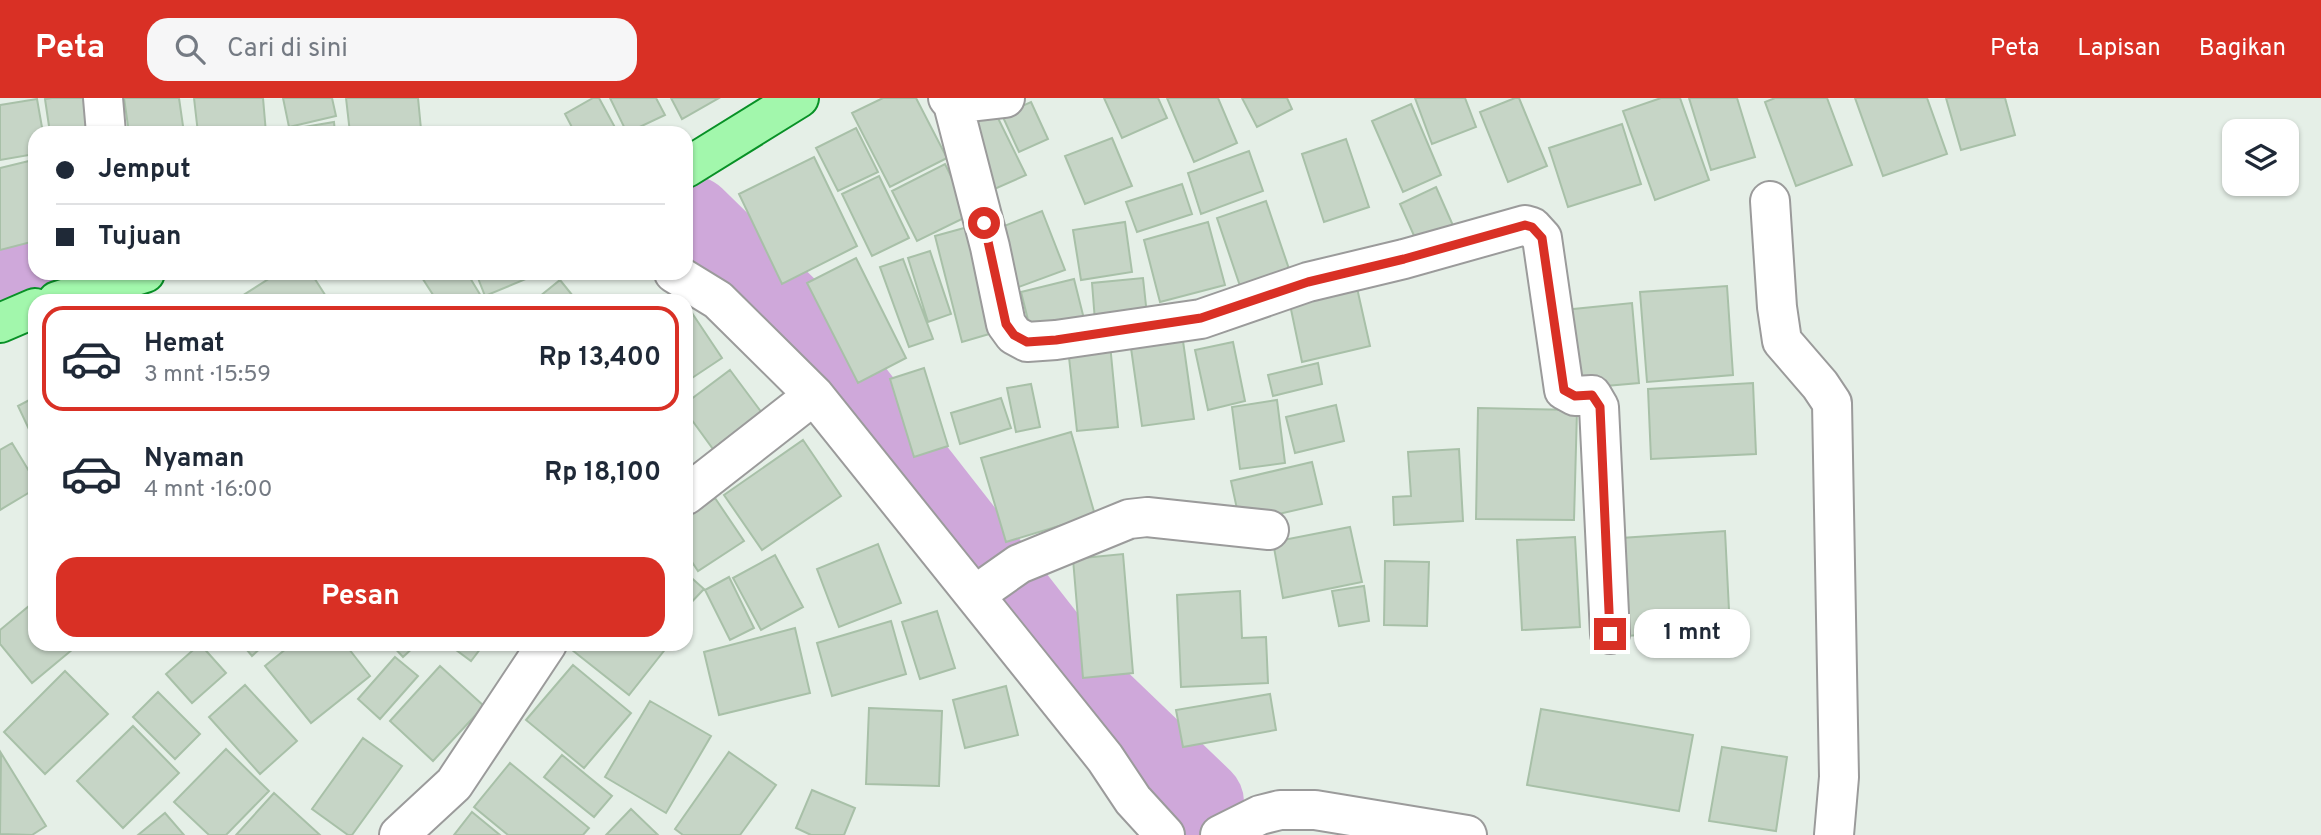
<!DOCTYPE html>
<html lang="id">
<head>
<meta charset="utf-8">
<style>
  body { margin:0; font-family:Overpass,sans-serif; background:#f6f6f7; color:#1f2937; height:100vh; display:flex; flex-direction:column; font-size:26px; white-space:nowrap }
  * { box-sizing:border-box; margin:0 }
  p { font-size:23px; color:#747a83 }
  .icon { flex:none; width:38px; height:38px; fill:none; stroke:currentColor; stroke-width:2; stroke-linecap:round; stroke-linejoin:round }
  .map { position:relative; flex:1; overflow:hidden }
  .details { position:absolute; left:28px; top:196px; width:665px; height:357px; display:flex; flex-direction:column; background:#fff; border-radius:21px; box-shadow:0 2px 5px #0004 }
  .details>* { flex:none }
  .top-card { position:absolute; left:28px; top:28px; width:665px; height:154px; border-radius:21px; box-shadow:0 2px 5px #0004; display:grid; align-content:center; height:154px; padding:0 28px; background:#fff }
  .buttons { position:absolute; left:2222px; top:21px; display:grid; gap:14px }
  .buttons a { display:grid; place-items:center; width:77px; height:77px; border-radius:14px; background:#fff; box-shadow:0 2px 5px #0004; font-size:35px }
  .end { position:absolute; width:32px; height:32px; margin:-16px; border:9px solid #d93025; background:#fff; box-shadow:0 0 0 4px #fff }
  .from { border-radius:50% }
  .bubble { position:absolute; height:49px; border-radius:21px; background:#fff; box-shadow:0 2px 5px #0004; font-size:23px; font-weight:700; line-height:49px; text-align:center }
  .top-card b { display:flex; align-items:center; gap:24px; height:66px; font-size:26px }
  .top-card b+b { border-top:2px solid #e0e1e3 }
  .top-card i { width:18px; height:18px; background:#1f2937 }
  ul { padding:12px 0 0; list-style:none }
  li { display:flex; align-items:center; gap:21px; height:105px; margin:0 14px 10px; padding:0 14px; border:4px solid transparent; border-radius:21px }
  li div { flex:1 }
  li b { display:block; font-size:26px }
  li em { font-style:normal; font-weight:700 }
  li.active { border-color:#d93025 }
  li>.icon { width:63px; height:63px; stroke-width:1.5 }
  .action { display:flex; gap:14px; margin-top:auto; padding:14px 28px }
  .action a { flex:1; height:80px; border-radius:21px; background:#d93025; color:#fff; font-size:28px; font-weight:700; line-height:80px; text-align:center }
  header { display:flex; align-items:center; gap:42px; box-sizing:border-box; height:98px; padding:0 35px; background:#d93025; color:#fff }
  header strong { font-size:33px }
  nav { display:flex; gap:38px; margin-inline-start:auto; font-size:24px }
  .search { width:490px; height:63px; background:#f6f6f7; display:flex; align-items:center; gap:18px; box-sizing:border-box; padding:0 24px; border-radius:21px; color:#747a83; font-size:26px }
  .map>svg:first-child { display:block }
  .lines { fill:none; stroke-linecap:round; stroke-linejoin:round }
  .river { stroke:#cfa8da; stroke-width:86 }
  .building { fill:#c6d5c6; stroke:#a8c0a8; stroke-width:2 }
  .minor-casing { stroke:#9b9b9b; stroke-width:42 }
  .major-casing { stroke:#089126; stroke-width:42 }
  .minor { stroke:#fff; stroke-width:38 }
  .major { stroke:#a2f7ac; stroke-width:38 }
  .route { stroke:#d93025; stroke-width:9 }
</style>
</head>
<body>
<header>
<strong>Peta</strong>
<div class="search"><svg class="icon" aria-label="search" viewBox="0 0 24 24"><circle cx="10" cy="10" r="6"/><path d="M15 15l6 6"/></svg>Cari di sini</div>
<nav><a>Peta</a><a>Lapisan</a><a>Bagikan</a></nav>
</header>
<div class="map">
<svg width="2321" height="737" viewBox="0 0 2321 737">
  <rect width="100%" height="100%" fill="#e5efe7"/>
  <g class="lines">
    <path class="river" d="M 686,119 L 692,121 L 789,216 L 1079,587 L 1201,704
      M 0,186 L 35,175"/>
  </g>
  <path class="building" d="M 52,0 L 89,0 L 94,35 L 50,35 L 45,1 Z
    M 124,0 L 179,0 L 184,35 L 129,35 Z
    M 194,0 L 263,0 L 266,35 L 198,35 Z
    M 283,0 L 332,0 L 336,18 L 289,29 Z
    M 346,0 L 418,0 L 421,31 L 388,35 L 350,35 Z
    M 593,0 L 599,0 L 618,35 L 575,35 L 565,16 Z
    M 610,0 L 656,0 L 665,17 L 627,35 Z
    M 671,0 L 719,0 L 682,21 Z
    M 883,0 L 916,0 L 947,60 L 890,89 L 852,15 Z
    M 1104,0 L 1158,0 L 1167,20 L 1122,40 Z
    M 1167,0 L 1218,0 L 1237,45 L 1194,64 Z
    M 1242,0 L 1287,0 L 1292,11 L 1257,29 Z
    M 1415,0 L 1465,0 L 1476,29 L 1432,46 Z
    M 1515,0 L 1519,0 L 1547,68 L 1508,84 L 1480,14 Z
    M 1661,0 L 1680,0 L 1709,82 L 1655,102 L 1623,13 Z
    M 1689,0 L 1737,0 L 1755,59 L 1711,72 Z
    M 1775,0 L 1827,0 L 1852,67 L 1796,88 L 1765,4 Z
    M 1855,0 L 1927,0 L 1947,56 L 1883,78 Z
    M 1946,0 L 2005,0 L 2015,37 L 1961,52 Z
    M 37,1 L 43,35 L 35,35 L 35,56 L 0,62 L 0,7 Z
    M 1031,4 L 1048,41 L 1019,54 L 1002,17 Z
    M 1411,6 L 1441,77 L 1403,94 L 1372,23 Z
    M 995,14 L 1026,77 L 990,93 L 961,31 Z
    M 334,24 L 335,35 L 274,35 L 274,34 Z
    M 1622,26 L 1641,86 L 1568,109 L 1549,50 Z
    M 856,30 L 878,74 L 838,93 L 816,50 Z
    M 1112,40 L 1132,88 L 1085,106 L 1065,58 Z
    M 1346,41 L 1369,109 L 1324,124 L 1302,56 Z
    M 1249,53 L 1263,93 L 1201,116 L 1188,75 Z
    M 814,59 L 857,148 L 782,186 L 739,96 Z
    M 33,62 L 35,71 L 35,143 L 0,152 L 0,70 Z
    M 945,66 L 970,117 L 917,143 L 892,93 Z
    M 879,78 L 909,140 L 872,158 L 842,96 Z
    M 1182,86 L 1192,116 L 1137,134 L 1126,104 Z
    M 1436,89 L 1455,132 L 1419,149 L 1400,106 Z
    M 1266,103 L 1289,171 L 1240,188 L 1217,120 Z
    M 1042,113 L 1065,172 L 1016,190 L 994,132 Z
    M 1125,124 L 1132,174 L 1081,182 L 1073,132 Z
    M 1208,124 L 1225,187 L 1160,204 L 1144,142 Z
    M 975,127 L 1003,232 L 962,244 L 935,138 Z
    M 930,153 L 951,216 L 928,224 L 908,160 Z
    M 856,160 L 906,260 L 858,285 L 807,185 Z
    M 903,161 L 933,241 L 909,249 L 880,169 Z
    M 278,175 L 311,175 L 329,203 L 234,203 Z
    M 419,175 L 467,175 L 484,203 L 437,203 Z
    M 476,175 L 532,175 L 533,178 L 485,198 Z
    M 1143,180 L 1147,217 L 1095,223 L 1092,185 Z
    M 1074,181 L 1084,221 L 1031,234 L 1021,194 Z
    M 1355,181 L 1370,248 L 1302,264 L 1288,197 Z
    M 560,182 L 577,203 L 534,203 Z
    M 1727,188 L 1733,277 L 1647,284 L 1640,194 Z
    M 1632,205 L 1639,285 L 1572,291 L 1564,212 Z
    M 686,206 L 722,260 L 686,284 Z
    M 1183,243 L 1194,321 L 1142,328 L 1131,250 Z
    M 1233,244 L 1245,303 L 1208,312 L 1195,252 Z
    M 1110,246 L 1118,329 L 1077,333 L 1068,250 Z
    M 1318,265 L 1322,286 L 1273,298 L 1268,277 Z
    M 924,270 L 948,348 L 914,359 L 890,281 Z
    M 730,272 L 762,315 L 713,351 L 686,314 L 686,305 Z
    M 1753,285 L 1756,356 L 1651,361 L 1648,291 Z
    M 1031,286 L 1040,329 L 1016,334 L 1007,290 Z
    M 35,299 L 35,344 L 18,308 Z
    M 1001,300 L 1011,330 L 960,346 L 951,315 Z
    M 1277,302 L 1285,365 L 1240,371 L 1232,309 Z
    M 1336,307 L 1344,343 L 1295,355 L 1286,319 Z
    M 1478,310 L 1577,312 L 1574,422 L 1476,421 Z
    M 1071,334 L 1095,417 L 1006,444 L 981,360 Z
    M 803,342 L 841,398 L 762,452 L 724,397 Z
    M 12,345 L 35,383 L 35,391 L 0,412 L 0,352 Z
    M 1459,351 L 1463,423 L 1394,427 L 1393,399 L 1411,398 L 1408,354 Z
    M 1312,364 L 1322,406 L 1240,425 L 1231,383 Z
    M 715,400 L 744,443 L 698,473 L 686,455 L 686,420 Z
    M 1350,429 L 1362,484 L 1283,500 L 1273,444 Z
    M 1725,433 L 1730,532 L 1625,538 L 1621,440 Z
    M 1575,439 L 1580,529 L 1522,532 L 1517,442 Z
    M 878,446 L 901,505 L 839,529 L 817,471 Z
    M 1123,456 L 1133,575 L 1083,580 L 1073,461 Z
    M 775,457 L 803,509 L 761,532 L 733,480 Z
    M 1385,463 L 1429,464 L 1427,528 L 1384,527 Z
    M 686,475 L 704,491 L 686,510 Z
    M 729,479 L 754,530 L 730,542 L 705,492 Z
    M 1364,488 L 1369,523 L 1339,528 L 1332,493 Z
    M 1240,493 L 1242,540 L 1266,539 L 1268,585 L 1181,589 L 1177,497 Z
    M 35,503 L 35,546 L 79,546 L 32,585 L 0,546 L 0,532 Z
    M 937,513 L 955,570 L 920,581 L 902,524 Z
    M 891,523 L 906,576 L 832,598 L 817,545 Z
    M 795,530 L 810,595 L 719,617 L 704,554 Z
    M 200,546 L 226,575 L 192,605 L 166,576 Z
    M 242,546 L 265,546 L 252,558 Z
    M 292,546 L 345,546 L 370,578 L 311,625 L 265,568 Z
    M 391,546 L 417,546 L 403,559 Z
    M 448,546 L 484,546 L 471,563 Z
    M 568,546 L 663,546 L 667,549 L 629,597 L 567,548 Z
    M 395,559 L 418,578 L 380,621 L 358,601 Z
    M 573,567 L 631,615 L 584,670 L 526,622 Z
    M 440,568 L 484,608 L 433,663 L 390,623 Z
    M 65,573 L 108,616 L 45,676 L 4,634 Z
    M 245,587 L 297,643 L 260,676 L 209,619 Z
    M 1006,588 L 1018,637 L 965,650 L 953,602 Z
    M 158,594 L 200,636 L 175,661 L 133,619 Z
    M 1270,596 L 1276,632 L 1183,649 L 1176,612 Z
    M 650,603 L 711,638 L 666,715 L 605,679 Z
    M 869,610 L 942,613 L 939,688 L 866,686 Z
    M 1541,611 L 1693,637 L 1679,713 L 1527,687 Z
    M 133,628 L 179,675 L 123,730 L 77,683 Z
    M 363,640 L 402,668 L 352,737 L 348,737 L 312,711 Z
    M 1722,649 L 1787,659 L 1776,733 L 1709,723 Z
    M 226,651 L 269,693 L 226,737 L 209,737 L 174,704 Z
    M 729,654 L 776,687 L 740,737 L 683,737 L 675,731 Z
    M 1,655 L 46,728 L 32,737 L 0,736 Z
    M 562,657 L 612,698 L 594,719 L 544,679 Z
    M 510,665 L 589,730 L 583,737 L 508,737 L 474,709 Z
    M 812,692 L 855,710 L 844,737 L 811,737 L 796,730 Z
    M 274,695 L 320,737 L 236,737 Z
    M 631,711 L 658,737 L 606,737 Z
    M 472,714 L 500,737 L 454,737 Z
    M 165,715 L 184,737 L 138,737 Z"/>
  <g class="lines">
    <defs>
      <path id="minor" d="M 103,0 L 106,35
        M 948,0 L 953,6 L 1005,0
        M 953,6 L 990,149 L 1006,226 L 1014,237 L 1027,244 L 1056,242 L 1201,221 L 1308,184 L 1404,161 L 1525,127 L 1532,129 L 1542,140 L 1564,292 L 1575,298 L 1592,297 L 1599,309 L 1610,536
        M 1770,103 L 1777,209 L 1782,243 L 1820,287 L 1832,305 L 1839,679 L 1834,737
        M 674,175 L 718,202 L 814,297 L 1105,660 L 1133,702 L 1165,737
        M 686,397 L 814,297
        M 975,497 L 1019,466 L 1129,421 L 1147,419 L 1269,432
        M 399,737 L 454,686 L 547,546
        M 1220,737 L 1260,717 L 1280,712 L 1315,712 L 1467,737"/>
      <path id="major" d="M 686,70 L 799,0
        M 57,203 L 145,175
        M 0,225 L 35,210"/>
    </defs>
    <use href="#minor" class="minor-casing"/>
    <use href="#major" class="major-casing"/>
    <use href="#minor" class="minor"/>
    <use href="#major" class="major"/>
  </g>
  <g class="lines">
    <path class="route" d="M 984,125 L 1006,226 L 1014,237 L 1027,244 L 1056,242 L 1201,220 L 1308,184 L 1404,161 L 1525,127 L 1532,129 L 1542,140 L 1564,292 L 1575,298 L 1592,297 L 1600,309 L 1610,536"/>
  </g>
</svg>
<div class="buttons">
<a><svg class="icon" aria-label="layers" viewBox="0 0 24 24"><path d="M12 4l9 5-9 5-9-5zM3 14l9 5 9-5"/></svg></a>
</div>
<i class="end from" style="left:984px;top:125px"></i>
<i class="end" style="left:1610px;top:536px"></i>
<div class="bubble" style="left:1634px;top:511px;width:116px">1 mnt</div>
<div class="top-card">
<b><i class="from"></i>Jemput</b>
<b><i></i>Tujuan</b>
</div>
<section class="details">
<ul>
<li class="active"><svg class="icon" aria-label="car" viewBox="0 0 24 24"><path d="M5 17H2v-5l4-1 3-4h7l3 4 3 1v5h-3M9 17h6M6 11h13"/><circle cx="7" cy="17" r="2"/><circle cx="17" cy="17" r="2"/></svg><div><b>Hemat</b><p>3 mnt · 15:59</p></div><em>Rp 13,400</em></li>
<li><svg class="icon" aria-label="car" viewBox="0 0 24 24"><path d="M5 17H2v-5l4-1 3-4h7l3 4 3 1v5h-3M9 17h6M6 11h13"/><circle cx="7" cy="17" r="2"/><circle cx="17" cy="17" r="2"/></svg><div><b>Nyaman</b><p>4 mnt · 16:00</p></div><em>Rp 18,100</em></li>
</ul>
<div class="action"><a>Pesan</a></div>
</section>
</div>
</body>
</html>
